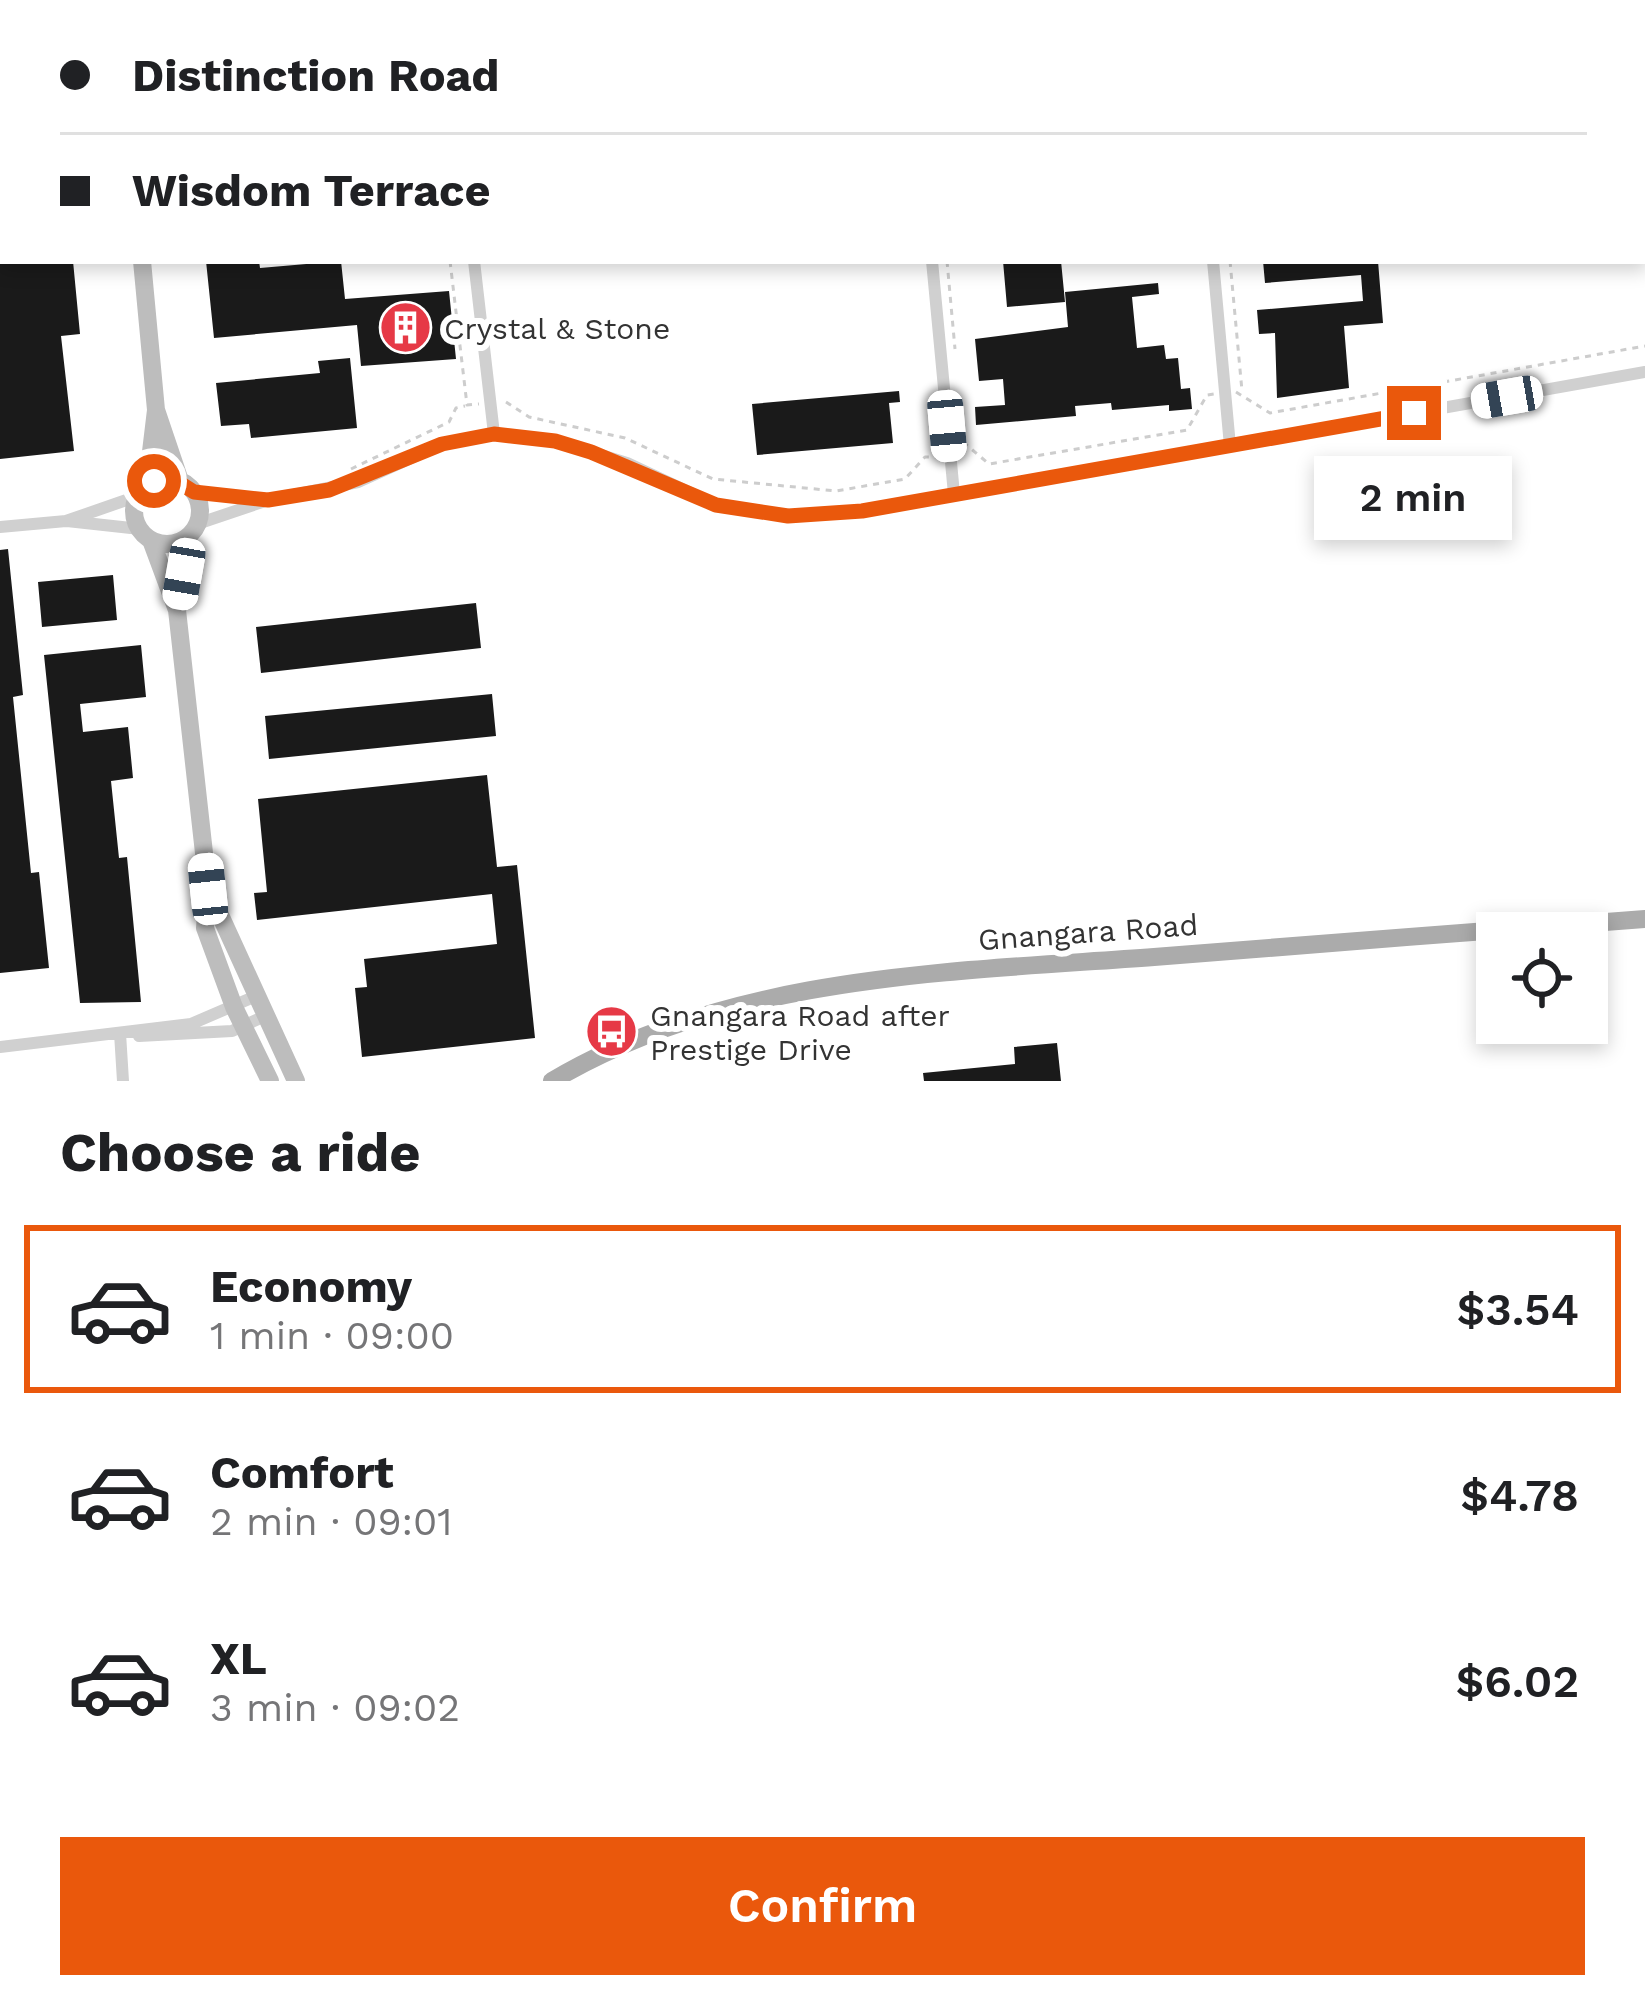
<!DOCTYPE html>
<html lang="en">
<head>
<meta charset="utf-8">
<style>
  body { margin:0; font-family:"Work Sans",sans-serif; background:#f6f6f6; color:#202124; height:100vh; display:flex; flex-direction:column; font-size:45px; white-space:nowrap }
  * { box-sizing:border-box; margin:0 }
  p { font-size:39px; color:#757577 }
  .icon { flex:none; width:66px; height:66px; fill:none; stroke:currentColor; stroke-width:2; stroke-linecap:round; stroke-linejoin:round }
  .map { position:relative; height:1081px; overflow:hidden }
  .sheet { display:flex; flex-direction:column; background:#fff; flex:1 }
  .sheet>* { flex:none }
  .top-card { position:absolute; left:0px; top:0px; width:1647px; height:264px; box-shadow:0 6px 18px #0003; display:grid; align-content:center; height:264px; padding:0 60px; background:#fff }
  .fabs { position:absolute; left:1476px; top:912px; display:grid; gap:24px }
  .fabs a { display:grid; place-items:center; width:132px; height:132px; border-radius:0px; background:#fff; box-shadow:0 6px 18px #0003; font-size:60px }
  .end { position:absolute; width:54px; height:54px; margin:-27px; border:15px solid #ea580c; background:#fff; box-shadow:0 0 0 6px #fff }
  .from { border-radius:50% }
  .bubble { position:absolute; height:84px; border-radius:0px; background:#fff; box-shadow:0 6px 18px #0003; font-size:39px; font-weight:600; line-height:84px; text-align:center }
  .car { position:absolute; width:36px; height:72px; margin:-36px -18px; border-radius:15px; box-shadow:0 0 9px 3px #0007; background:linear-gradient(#fff 24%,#345 0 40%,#fff 0 76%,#345 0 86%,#fff 0) }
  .top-card b { display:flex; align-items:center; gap:42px; height:114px; font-size:45px }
  .top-card b+b { border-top:3px solid #e0e0e0 }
  .top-card i { width:30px; height:30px; background:#202124 }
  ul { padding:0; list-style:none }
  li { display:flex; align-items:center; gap:36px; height:168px; margin:0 24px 18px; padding:0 36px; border:6px solid transparent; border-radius:0px }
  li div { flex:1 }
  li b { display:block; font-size:45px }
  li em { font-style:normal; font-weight:600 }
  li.current { border-color:#ea580c }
  li>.icon { width:108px; height:108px; stroke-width:1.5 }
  h2 { padding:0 60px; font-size:54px; line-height:144px }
  .action { display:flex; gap:24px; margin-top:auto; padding:24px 60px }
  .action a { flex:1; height:138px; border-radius:0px; background:#ea580c; color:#fff; font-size:48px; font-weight:600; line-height:138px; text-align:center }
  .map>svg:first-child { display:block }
  .building { fill:#1a1a1a }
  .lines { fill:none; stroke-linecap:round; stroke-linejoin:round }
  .path { stroke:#cdcdcd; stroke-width:3; stroke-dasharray:6 6; stroke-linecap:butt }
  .street { stroke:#d0d0d0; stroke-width:12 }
  .secondary { stroke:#bdbdbd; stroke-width:18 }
  .primary { stroke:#ababab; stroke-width:18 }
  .route { stroke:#ea580c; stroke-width:15 }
  .labels { text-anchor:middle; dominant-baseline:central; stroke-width:12; stroke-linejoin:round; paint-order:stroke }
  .poi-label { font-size:30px; fill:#333; stroke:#fff; text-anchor:start }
  .street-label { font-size:30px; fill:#333; stroke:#fff }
</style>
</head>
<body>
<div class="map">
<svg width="1645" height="1081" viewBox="0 0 1645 1081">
  <rect width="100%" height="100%" fill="#fff"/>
  <path class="building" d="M 0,261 L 73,261 L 80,334 L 61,336 L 74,451 L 0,459 Z
    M 206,261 L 259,261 L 260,268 L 341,261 L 345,299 L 449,291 L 456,359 L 361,366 L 357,325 L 214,338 Z
    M 1003,261 L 1061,261 L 1065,302 L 1007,307 Z
    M 1263,261 L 1378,261 L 1383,323 L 1344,326 L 1349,388 L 1277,398 L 1275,333 L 1259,334 L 1257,310 L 1363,301 L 1361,275 L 1265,283 Z
    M 1158,283 L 1159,294 L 1132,297 L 1137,348 L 1164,345 L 1166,359 L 1178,358 L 1181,389 L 1190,388 L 1192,409 L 1169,411 L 1169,405 L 1112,410 L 1111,403 L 1075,406 L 1076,416 L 976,425 L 975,407 L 1005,405 L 1003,379 L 979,381 L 975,339 L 1068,327 L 1065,292 Z
    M 350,358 L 357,428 L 251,438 L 249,424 L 221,426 L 216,383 L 320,373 L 318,361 Z
    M 899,391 L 900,402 L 889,403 L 893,443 L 757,455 L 752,404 Z
    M 8,549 L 23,695 L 13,697 L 31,873 L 39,872 L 49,968 L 0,973 L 0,550 Z
    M 113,575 L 117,620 L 42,627 L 38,582 Z
    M 476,603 L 481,648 L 261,673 L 256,627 Z
    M 141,645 L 146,697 L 80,704 L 83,732 L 128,727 L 133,778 L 111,781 L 119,858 L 127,857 L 141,1002 L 80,1003 L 44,655 Z
    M 492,694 L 496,736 L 269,759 L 265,716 Z
    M 487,775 L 497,867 L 517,865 L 535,1038 L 362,1057 L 355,988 L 367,987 L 364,959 L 497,944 L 492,894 L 257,920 L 254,893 L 267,892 L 258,799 Z
    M 1057,1043 L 1061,1081 L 924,1081 L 923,1073 L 1015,1064 L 1014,1047 Z"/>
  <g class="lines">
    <path class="path" d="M 421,0 L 421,3
      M 925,0 L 925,3
      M 1206,0 L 1206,3
      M 1529,0 L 1530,3
      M 1644,243 L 1645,245
      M 450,261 L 467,405 L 479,404
      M 947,261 L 955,349
      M 1230,261 L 1242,391
      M 1236,392 L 1270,413 L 1645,346
      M 506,402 L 529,417 L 625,438 L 713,479 L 836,491 L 905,479 L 925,457 L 936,457
      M 963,442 L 989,464 L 1187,430 L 1207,395 L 1214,394
      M 351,469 L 449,422 L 456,408 L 465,406"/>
    <path class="street" d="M 445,0 L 445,3
      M 907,0 L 907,3
      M 1190,0 L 1191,3
      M 1548,0 L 1549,3
      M 0,91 L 3,91
      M 1644,206 L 1645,208
      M 474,261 L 494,434
      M 932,261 L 954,494
      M 1213,261 L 1230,446
      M 195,492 L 267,500
      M 67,521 L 140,529
      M 197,524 L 268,500 L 358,482 L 442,444 L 494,434 L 555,441 L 627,463 L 716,505 L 788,516 L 862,511 L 1645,372
      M 0,527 L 66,521 L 138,496
      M 120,1033 L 123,1081
      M 139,1036 L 232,1031 L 265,1016
      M 0,1047 L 191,1024 L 256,996"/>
    <path class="secondary" d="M 115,0 L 115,3
      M 142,261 L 156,410 L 147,485
      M 156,410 L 180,481
      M134 511a33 33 0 1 1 66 0a33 33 0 1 1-66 0Z
      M 185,539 L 177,610 L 208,889 L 205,928 L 234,1007 L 270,1081
      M 151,540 L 177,610
      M 210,893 L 296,1081"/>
    <path class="primary" d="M 552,1081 C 732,974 951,972 1154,957 C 1318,944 1481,931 1645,919"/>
  </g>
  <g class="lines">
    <path class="route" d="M 154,481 L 172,478 L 194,492 L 268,500 L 329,490 L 442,444 L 494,434 L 555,441 L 591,452 L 716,505 L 788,516 L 862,511 L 1414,413"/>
  </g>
  <defs>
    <symbol id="building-disc" viewBox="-11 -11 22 22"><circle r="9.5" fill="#e63946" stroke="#fff"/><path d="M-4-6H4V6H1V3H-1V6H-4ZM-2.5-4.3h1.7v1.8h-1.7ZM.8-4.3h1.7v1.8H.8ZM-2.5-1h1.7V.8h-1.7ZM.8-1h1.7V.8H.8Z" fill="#fff"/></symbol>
    <symbol id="bus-disc" viewBox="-11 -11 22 22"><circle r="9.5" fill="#e63946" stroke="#fff"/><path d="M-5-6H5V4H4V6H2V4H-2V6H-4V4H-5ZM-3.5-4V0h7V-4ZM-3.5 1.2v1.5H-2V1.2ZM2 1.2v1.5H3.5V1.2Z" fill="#fff"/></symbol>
  </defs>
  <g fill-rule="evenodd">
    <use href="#building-disc" x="376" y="298" width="59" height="59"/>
    <use href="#bus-disc" x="582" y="1002" width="59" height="59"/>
  </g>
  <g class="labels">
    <g class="poi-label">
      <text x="444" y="328">Crystal &amp; Stone</text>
      <text x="650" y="1015">Gnangara Road after<tspan x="650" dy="34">Prestige Drive</tspan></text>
    </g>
    <g class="street-label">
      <text transform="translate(1088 932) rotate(-4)">Gnangara Road</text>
    </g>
  </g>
</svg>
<div class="fabs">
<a><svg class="icon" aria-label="locate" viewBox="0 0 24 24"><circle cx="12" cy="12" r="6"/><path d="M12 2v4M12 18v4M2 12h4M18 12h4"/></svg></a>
</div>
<i class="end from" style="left:154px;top:481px"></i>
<i class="end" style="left:1414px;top:413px"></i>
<div class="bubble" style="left:1314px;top:456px;width:198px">2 min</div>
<i class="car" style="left:1507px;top:397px;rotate:260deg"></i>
<i class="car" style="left:947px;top:426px;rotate:175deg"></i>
<i class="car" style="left:184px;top:574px;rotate:190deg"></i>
<i class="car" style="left:208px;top:889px;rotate:354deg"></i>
<div class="top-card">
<b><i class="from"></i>Distinction Road</b>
<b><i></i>Wisdom Terrace</b>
</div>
</div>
<section class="sheet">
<h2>Choose a ride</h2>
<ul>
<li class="current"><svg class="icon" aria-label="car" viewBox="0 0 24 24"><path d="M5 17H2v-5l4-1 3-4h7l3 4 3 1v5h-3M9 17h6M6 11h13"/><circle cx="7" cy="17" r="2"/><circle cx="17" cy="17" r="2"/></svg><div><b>Economy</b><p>1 min · 09:00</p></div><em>$3.54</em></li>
<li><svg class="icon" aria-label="car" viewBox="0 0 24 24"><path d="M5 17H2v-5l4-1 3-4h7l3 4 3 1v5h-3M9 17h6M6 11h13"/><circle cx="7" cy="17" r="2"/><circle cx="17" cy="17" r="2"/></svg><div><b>Comfort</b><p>2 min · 09:01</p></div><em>$4.78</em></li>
<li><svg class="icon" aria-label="car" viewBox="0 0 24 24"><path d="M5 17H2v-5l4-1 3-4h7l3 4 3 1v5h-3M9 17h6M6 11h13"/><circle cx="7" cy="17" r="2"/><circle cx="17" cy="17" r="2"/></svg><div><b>XL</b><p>3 min · 09:02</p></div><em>$6.02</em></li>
</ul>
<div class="action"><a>Confirm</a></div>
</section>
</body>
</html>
